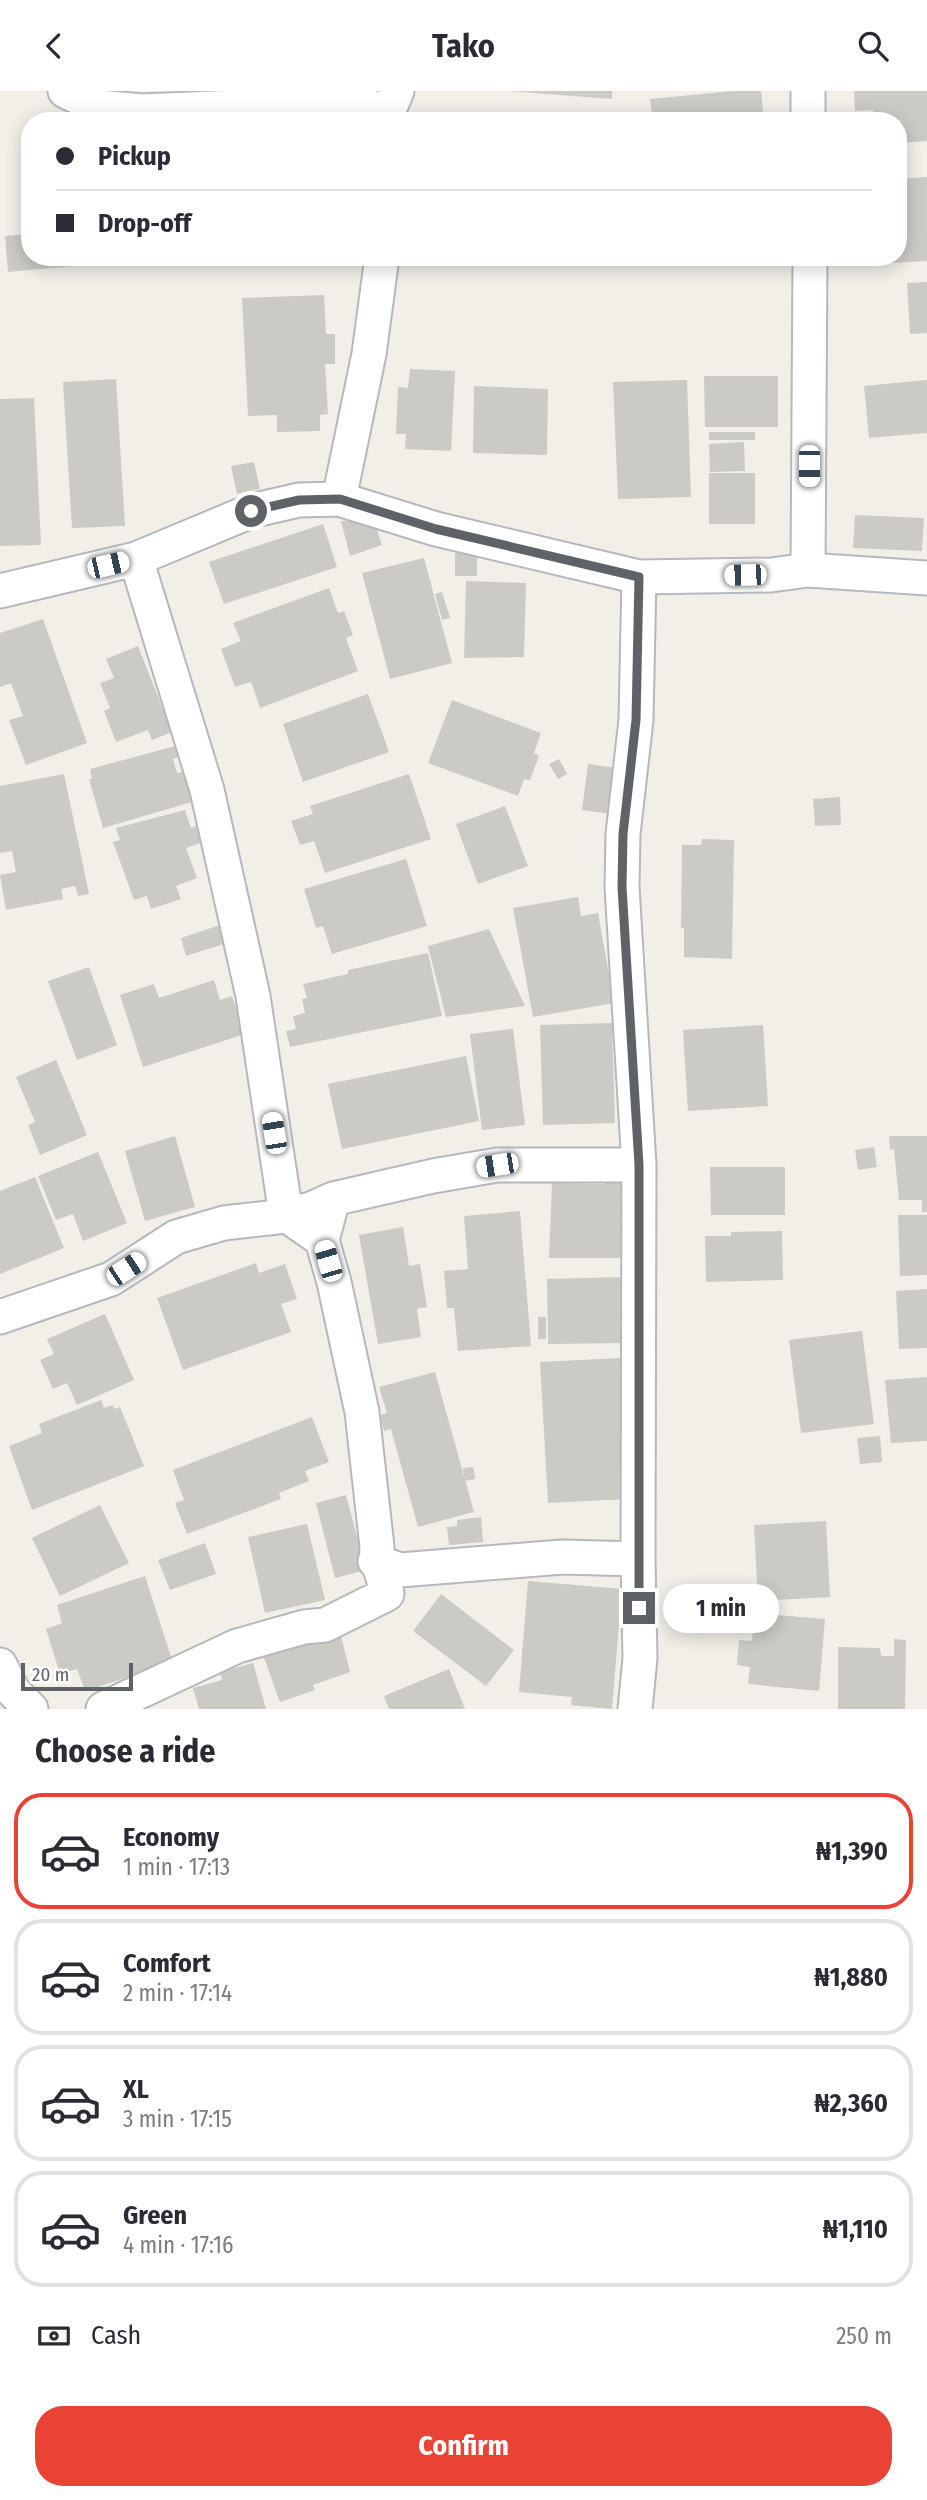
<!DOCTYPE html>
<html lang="en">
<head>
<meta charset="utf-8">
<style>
  body { margin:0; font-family:"Fira Sans Condensed",sans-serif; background:#f7f7f7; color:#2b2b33; height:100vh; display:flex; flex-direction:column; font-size:26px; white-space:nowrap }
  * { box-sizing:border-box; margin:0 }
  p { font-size:23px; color:#7c7c81 }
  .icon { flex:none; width:38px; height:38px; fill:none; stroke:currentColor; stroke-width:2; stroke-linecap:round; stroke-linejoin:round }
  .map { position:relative; height:1618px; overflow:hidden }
  .panel { display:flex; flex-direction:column; background:#fff; flex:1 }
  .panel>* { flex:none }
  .top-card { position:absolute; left:21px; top:21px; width:886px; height:154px; border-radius:28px; box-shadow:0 4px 18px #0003; display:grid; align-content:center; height:154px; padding:0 35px; background:#fff }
  .scale { position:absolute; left:21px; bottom:18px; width:112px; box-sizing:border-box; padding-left:7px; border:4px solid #5f6368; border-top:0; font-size:19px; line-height:24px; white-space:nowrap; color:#5f6368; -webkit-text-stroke:5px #fff; paint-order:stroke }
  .end { position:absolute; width:32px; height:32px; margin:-16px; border:9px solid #5f6368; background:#fff; box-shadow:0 0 0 4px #fff }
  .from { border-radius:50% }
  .bubble { position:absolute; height:49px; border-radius:24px; background:#fff; box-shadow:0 4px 18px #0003; font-size:23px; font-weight:700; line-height:49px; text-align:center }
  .car { position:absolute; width:21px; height:42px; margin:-21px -10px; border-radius:9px; box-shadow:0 0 5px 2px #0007; background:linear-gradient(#fff 24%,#345 0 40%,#fff 0 76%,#345 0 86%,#fff 0) }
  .top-card b { display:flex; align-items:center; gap:24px; height:66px; font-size:26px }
  .top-card b+b { border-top:2px solid #e1e1e2 }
  .top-card i { width:18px; height:18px; background:#2b2b33 }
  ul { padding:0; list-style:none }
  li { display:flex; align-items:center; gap:21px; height:116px; margin:0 14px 10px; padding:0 21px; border:4px solid #e1e1e2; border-radius:28px }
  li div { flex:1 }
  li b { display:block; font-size:26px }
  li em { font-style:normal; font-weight:700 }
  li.current { border-color:#ea4335 }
  li>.icon { width:63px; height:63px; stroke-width:1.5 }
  h2 { padding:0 35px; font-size:32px; line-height:84px }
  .pay { display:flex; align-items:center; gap:18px; height:77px; padding:0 35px; font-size:26px }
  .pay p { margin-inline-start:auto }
  .action { display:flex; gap:14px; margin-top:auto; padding:14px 35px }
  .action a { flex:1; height:80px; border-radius:28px; background:#ea4335; color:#fff; font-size:28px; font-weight:700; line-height:80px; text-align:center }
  header { display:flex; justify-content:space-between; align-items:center; height:91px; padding:0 35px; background:#fff; font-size:32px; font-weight:700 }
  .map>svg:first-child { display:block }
  .building { fill:#cccac5 }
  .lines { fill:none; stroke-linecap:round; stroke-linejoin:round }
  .street-casing { stroke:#b5b8bc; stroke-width:37 }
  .street { stroke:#fff; stroke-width:33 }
  .route { stroke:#5f6368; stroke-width:9 }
</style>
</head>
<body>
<header><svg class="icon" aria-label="back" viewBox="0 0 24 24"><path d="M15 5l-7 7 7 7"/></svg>Tako<svg class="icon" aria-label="search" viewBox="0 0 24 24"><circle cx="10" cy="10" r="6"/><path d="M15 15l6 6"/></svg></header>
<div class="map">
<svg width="927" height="1618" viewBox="0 0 927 1618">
  <rect width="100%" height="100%" fill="#f1efe8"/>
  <path class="building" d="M 509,0 L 612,0 L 612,8 Z
    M 733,0 L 761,0 L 764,30 L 653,30 L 650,8 Z
    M 854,0 L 927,0 L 927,50 L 898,52 L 898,30 L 873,30 L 873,19 L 855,20 Z
    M 927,86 L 927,170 L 872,173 L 872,166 L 898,166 L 898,88 Z
    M 30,143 L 30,166 L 96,166 L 97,173 L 8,181 L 5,145 Z
    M 927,191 L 927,242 L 910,243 L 907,192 Z
    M 324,204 L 326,243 L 335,243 L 335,273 L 325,273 L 328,323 L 320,324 L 320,340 L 277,341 L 277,324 L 248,325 L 242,207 Z
    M 410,278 L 455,280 L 451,360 L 405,358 L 406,343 L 396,343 L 398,296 L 408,297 Z
    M 704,285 L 778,285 L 778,336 L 705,336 Z
    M 116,288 L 125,435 L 72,437 L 63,291 Z
    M 687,289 L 691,406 L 618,408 L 613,291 Z
    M 927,289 L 927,342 L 869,347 L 864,295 Z
    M 474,295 L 548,298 L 547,364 L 473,362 Z
    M 34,307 L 41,454 L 0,455 L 0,308 Z
    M 709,341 L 755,341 L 755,349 L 709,349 Z
    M 744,351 L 745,380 L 710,381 L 709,353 Z
    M 254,371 L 260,398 L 237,403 L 231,375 Z
    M 709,382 L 755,382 L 755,433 L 709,433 Z
    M 855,424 L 924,427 L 922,460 L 853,457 Z
    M 374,429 L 382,454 L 350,465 L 341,430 Z
    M 323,433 L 337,476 L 224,513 L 209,471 Z
    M 455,459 L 477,459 L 477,485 L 455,485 Z
    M 424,467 L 452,572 L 390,588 L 362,482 Z
    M 466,490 L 526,492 L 524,566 L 464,567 Z
    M 329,497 L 338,522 L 344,520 L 353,544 L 346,547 L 358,580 L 260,617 L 251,591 L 235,596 L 221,558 L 241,550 L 233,532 Z
    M 442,501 L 450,527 L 442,529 L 435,503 Z
    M 43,528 L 87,652 L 26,674 L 9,629 L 23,625 L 11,592 L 0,596 L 0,542 Z
    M 138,555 L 172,641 L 152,649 L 148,639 L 116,651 L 104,620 L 110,617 L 100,592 L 114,587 L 106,568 Z
    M 368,603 L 389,661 L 303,691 L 283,633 Z
    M 452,609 L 541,642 L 534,662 L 539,665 L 530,689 L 524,688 L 518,705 L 428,672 Z
    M 175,655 L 178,666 L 173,668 L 177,682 L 183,681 L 192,711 L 103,737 L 89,688 L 92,688 L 90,678 Z
    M 559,668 L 567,683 L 558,688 L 549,673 Z
    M 588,673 L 624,678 L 618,724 L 582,719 Z
    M 64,683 L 89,803 L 78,805 L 75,795 L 61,798 L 63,808 L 6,819 L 0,784 L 16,781 L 12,760 L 0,762 L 0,695 Z
    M 409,683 L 431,748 L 325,782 L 314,750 L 300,754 L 291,730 L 313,723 L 310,715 Z
    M 840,706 L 841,734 L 815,735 L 813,708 Z
    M 505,715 L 528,775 L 478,793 L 456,733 Z
    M 185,719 L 191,737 L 201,733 L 206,750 L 186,757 L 197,787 L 176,795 L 181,808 L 151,818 L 147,805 L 134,809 L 113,751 L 120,749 L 116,737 Z
    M 702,748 L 734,749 L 732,868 L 684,866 L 684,837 L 681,837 L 682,754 L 701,754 Z
    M 406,768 L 427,835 L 332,863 L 323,835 L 316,837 L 304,798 Z
    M 578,806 L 581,825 L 598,822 L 614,912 L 533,926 L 513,817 Z
    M 223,833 L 230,851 L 186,865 L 181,847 Z
    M 489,838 L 525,915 L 446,926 L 428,855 Z
    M 428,862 L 442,925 L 290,956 L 286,940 L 296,938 L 293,925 L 305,922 L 302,908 L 307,907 L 303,893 L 348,883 L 348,879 Z
    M 89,876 L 117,954 L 77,969 L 48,890 Z
    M 214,889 L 220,909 L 232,905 L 245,943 L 143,976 L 120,904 L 154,893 L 159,907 Z
    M 612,932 L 615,1032 L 543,1034 L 540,934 Z
    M 763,934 L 768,1015 L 688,1020 L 683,939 Z
    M 513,938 L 525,1034 L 482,1039 L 470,943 Z
    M 466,965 L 479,1030 L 342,1058 L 328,993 Z
    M 56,969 L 87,1044 L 40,1064 L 28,1034 L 35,1031 L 16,986 Z
    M 175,1045 L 195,1116 L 145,1130 L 125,1060 Z
    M 889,1045 L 927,1045 L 927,1121 L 922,1121 L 922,1109 L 899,1109 L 894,1058 L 890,1059 Z
    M 874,1056 L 877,1076 L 858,1079 L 855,1059 Z
    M 98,1061 L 127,1132 L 83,1150 L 73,1123 L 56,1129 L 38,1085 Z
    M 710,1076 L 785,1076 L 785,1124 L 711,1124 Z
    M 605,1083 L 636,1083 L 625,1167 L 549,1167 L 552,1092 L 605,1093 Z
    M 35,1086 L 64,1157 L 0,1183 L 0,1100 Z
    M 520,1120 L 531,1255 L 458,1260 L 454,1217 L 447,1217 L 444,1180 L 468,1178 L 464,1125 Z
    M 898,1124 L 927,1124 L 927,1184 L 900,1185 Z
    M 403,1136 L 409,1175 L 420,1173 L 427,1216 L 417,1218 L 421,1246 L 378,1253 L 359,1144 Z
    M 782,1140 L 783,1189 L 706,1191 L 705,1145 L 731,1145 L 731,1141 Z
    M 256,1172 L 259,1182 L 285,1173 L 297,1208 L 281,1213 L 291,1241 L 183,1279 L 157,1207 Z
    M 624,1186 L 625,1252 L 548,1253 L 547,1188 Z
    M 927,1198 L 927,1257 L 899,1258 L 896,1200 Z
    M 105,1223 L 134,1289 L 77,1314 L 67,1292 L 53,1298 L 40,1269 L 54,1263 L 47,1248 Z
    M 538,1226 L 546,1226 L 546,1248 L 538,1248 Z
    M 862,1240 L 874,1333 L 801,1342 L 789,1249 Z
    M 620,1267 L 628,1408 L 548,1412 L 540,1271 Z
    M 435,1281 L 474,1421 L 418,1436 L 391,1338 L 384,1340 L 380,1324 L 387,1322 L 379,1296 Z
    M 927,1286 L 927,1350 L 891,1352 L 885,1289 Z
    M 101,1309 L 104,1317 L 113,1314 L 114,1318 L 120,1316 L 144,1375 L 32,1419 L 9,1355 L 42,1342 L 39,1333 Z
    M 312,1326 L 329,1371 L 305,1380 L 309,1390 L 279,1402 L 281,1408 L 187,1443 L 175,1412 L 184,1409 L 173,1379 Z
    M 880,1345 L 882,1371 L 860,1373 L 857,1347 Z
    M 473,1376 L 475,1388 L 465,1390 L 463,1377 Z
    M 346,1404 L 366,1479 L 335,1487 L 316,1412 Z
    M 100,1414 L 129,1472 L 60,1505 L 32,1447 Z
    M 481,1426 L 483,1451 L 449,1454 L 447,1436 L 457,1435 L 457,1429 Z
    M 826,1430 L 830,1506 L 758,1510 L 754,1434 Z
    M 307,1433 L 325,1509 L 265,1522 L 248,1446 Z
    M 205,1452 L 216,1483 L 170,1499 L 158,1469 Z
    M 145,1485 L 173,1572 L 85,1600 L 77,1578 L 60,1583 L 46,1538 L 62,1532 L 57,1514 Z
    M 528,1490 L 622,1498 L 612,1618 L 571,1614 L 572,1606 L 519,1601 Z
    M 441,1503 L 514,1559 L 486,1595 L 413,1540 Z
    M 671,1506 L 713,1507 L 713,1534 L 672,1534 Z
    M 754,1522 L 825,1528 L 819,1600 L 748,1593 L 750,1576 L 737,1574 L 739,1549 L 752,1550 Z
    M 339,1537 L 350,1581 L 313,1594 L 315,1599 L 280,1611 L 263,1564 Z
    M 894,1548 L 906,1549 L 905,1618 L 838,1618 L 838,1556 L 880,1557 L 881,1565 L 894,1565 Z
    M 253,1572 L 266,1618 L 199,1618 L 193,1597 L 222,1589 L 220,1581 Z
    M 449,1578 L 465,1618 L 389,1618 L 384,1605 Z"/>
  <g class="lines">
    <defs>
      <path id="street" d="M 65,0 L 99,16 L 142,20 L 356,11 L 374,17 L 387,30
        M 808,0 L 808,30
        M 386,26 L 397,0
        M 339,408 L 369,263 L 382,166
        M 136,468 L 207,699 L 253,905 L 286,1124 L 322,1149
        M 808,479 L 810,166
        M 0,500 L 136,468 L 251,420 L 299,409 L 339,408 L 436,438 L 639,486 L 771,484 L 808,479 L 927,487
        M 0,1226 L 111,1188 L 176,1146 L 224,1132 L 277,1126 L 311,1118 L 333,1108 L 433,1085 L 497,1074 L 639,1074
        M 638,1468 L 639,1074 L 622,796 L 623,743 L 636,629 L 639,486
        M 375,1470 L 400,1479 L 562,1466 L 638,1468 L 640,1567 L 635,1618
        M 0,1574 L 13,1600 L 31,1618
        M 103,1618 L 237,1555 L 304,1536 L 325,1534 L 387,1503 C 385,1485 375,1473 377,1456 L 362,1321 L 334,1191 L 322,1149 L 333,1108"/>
    </defs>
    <use href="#street" class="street-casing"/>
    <use href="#street" class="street"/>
  </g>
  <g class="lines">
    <path class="route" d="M 251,420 L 299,409 L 340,408 L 436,438 L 639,486 L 636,629 L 623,743 L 622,796 L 639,1074 L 639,1517"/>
  </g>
</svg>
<div class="scale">20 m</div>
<i class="end from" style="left:251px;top:420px"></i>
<i class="end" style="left:639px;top:1517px"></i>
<div class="bubble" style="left:663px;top:1493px;width:116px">1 min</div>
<i class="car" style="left:809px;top:375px;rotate:180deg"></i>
<i class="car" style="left:108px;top:474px;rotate:77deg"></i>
<i class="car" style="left:745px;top:484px;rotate:269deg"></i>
<i class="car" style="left:274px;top:1042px;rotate:351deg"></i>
<i class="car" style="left:497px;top:1074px;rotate:261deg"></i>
<i class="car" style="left:328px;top:1170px;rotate:344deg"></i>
<i class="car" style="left:126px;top:1178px;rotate:57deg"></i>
<div class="top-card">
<b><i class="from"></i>Pickup</b>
<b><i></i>Drop-off</b>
</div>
</div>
<section class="panel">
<h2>Choose a ride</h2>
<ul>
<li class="current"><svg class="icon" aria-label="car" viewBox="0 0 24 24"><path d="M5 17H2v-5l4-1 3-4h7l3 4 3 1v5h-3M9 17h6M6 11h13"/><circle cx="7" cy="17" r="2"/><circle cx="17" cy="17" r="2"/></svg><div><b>Economy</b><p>1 min · 17:13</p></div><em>₦1,390</em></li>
<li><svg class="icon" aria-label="car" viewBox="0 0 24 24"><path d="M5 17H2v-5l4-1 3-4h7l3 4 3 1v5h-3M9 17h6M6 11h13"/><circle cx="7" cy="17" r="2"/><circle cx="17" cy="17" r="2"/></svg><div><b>Comfort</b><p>2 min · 17:14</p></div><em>₦1,880</em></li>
<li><svg class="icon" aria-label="car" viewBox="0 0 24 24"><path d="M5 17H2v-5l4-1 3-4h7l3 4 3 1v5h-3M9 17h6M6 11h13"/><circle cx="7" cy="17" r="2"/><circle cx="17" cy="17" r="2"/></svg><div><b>XL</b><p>3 min · 17:15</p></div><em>₦2,360</em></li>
<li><svg class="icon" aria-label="car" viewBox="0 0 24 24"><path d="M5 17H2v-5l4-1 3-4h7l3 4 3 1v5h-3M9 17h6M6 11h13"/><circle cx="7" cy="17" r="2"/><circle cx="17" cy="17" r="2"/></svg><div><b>Green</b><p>4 min · 17:16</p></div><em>₦1,110</em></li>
</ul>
<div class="pay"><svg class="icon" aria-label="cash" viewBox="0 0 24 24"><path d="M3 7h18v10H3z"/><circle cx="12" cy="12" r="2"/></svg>Cash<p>250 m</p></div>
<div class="action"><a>Confirm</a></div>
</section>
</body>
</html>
